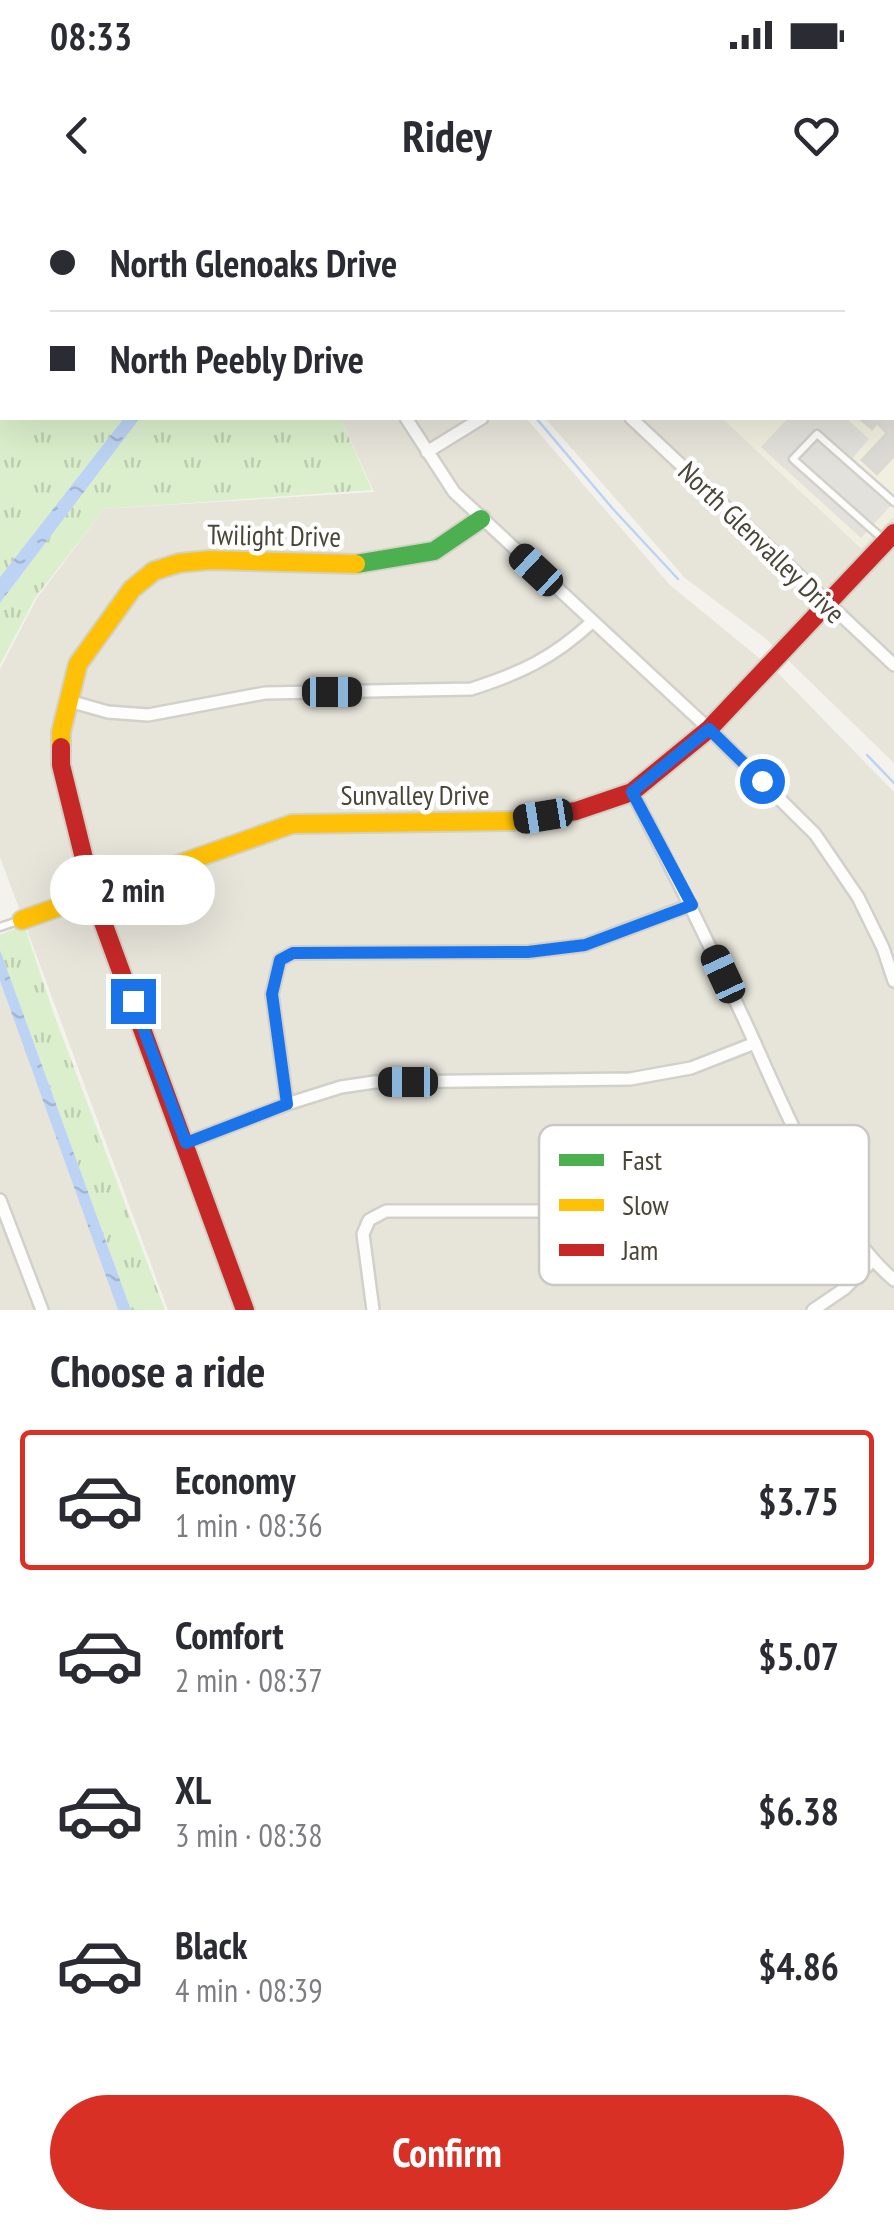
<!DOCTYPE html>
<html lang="en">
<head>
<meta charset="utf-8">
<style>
  body { margin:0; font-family:"PT Sans Narrow",sans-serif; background:#f2f2f3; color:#2b2b33; height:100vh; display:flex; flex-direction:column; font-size:38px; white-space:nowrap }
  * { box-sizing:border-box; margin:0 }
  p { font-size:32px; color:#7c7c81 }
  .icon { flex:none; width:55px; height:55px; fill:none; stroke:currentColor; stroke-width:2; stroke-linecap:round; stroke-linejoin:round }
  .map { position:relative; height:1110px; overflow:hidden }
  .side { display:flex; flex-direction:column; background:#fff; flex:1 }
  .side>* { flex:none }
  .banner { position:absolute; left:0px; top:0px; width:895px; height:220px; box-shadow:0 10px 40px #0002; display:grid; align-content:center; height:220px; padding:0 50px; background:#fff }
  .end { position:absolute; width:45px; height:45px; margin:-22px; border:12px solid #1a73e8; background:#fff; box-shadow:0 0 0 5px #fff }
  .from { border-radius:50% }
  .bubble { position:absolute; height:70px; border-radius:35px; background:#fff; box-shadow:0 10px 40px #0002; font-size:32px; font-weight:700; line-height:70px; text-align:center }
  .car { position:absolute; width:30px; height:60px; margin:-30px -15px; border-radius:12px; box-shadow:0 0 8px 2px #0007; background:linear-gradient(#222 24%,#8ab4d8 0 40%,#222 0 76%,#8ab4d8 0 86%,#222 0) }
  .banner b { display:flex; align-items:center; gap:35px; height:95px; font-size:38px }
  .banner b+b { border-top:2px solid #e1e1e2 }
  .banner i { width:25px; height:25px; background:#2b2b33 }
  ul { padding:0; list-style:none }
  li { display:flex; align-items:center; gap:30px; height:140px; margin:0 20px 15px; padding:0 30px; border:5px solid transparent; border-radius:10px }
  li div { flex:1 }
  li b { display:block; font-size:38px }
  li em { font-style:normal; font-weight:700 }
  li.active { border-color:#d93025 }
  li>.icon { width:90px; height:90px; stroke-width:1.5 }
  h2 { padding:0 50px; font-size:45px; line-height:120px }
  .cta { display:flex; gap:20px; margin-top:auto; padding:20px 50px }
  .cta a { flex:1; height:115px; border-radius:60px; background:#d93025; color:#fff; font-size:40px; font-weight:700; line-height:115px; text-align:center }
  .status { display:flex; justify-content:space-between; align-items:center; height:70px; padding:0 50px; background:#fff; direction:ltr }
  .status svg { height:28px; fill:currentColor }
  header { display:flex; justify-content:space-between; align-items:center; height:130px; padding:0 50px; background:#fff; font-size:45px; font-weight:700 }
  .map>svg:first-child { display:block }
  .residential { fill:#e7e5da }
  .education { fill:#f1efdf }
  .grass { fill:url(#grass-tufts) }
  .parking { fill:#e2e1dc }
  .water { fill:url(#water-ripples) }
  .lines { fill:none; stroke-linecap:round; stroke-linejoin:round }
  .stream { stroke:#bcd3f3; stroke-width:2.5 }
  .building { fill:#dddbd5; stroke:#dbdad2; stroke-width:2.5 }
  .lane-casing { stroke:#d1d0ca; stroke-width:11 }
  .street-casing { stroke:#d1d0ca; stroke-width:16 }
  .fast-casing { stroke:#d3d1c3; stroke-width:22 }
  .slow-casing { stroke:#d3d1c3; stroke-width:22 }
  .jam-casing { stroke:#d3d1c3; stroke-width:22 }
  .lane { stroke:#fdfdfc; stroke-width:6 }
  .street { stroke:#fdfdfc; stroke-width:11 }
  .fast { stroke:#4caf50; stroke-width:18 }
  .slow { stroke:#ffc107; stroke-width:18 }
  .jam { stroke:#c62828; stroke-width:18 }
  .route { stroke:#1a73e8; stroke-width:12 }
  .labels { text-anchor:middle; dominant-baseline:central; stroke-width:9; stroke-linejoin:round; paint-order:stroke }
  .street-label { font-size:28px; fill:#4a4637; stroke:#fff }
  .key { fill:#fff; stroke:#c9c8c3; stroke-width:2.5 }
  .key-label { font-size:28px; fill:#4a4637 }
</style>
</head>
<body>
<div class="status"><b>08:33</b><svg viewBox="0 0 49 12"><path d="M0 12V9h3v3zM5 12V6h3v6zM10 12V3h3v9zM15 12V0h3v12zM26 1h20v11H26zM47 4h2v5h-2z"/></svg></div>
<header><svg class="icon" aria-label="back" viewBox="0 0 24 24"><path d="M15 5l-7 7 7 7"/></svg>Ridey<svg class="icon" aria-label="heart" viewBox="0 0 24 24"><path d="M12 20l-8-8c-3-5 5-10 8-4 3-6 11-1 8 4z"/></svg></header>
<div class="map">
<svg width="894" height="1110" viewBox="0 0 894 1110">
  <defs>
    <pattern id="grass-tufts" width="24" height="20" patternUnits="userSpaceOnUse" patternTransform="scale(2.5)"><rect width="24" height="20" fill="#dbefcc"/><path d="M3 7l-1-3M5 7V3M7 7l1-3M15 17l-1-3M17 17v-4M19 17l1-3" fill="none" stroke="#bdceb0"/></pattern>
    <pattern id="water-ripples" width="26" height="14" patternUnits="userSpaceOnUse" patternTransform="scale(2.5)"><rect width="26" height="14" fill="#bcd3f3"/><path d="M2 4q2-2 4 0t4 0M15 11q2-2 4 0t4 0" fill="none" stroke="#a3b6d1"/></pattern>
  </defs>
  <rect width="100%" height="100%" fill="#f3f2ed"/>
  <path class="residential" d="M 347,218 L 526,218 L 670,385 L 780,475 L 894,592 L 894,1110 L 168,1110 L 0,657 L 0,469 L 37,398 L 104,309 L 374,292 L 342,221 Z
    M 545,218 L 722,218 L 861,348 L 894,316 L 894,563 L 765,438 L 685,378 Z
    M 0,781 L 60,948 L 118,1110 L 0,1110 Z"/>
  <path class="education" d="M 662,0 L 890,0 L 894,4 L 894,316 L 862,348 L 722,218 L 892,218 L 892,2 L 661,2 Z"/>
  <path class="grass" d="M 0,17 L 2,17 L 2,218 L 124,218 L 0,377 Z
    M 140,218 L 347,218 L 342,222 L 372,290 L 104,309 L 35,398 L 0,465 L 0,403 Z
    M 24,725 L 55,817 L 165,1110 L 131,1110 L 0,750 L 0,735 Z"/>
  <path class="parking" d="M 788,218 L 846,218 L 869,239 L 851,260 L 894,299 L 894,302 L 861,338 L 761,247 Z"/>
  <path class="water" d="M 124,218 L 140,218 L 0,403 L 0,377 Z
    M 0,750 L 131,1110 L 118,1110 L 0,781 Z"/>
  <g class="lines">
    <path class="stream" d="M 431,0 L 432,2
      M 536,218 L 613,309 L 678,379
      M 867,555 L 894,583"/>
  </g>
  <path class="building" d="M 892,193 L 894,256 L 877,274 L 862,260 L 887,233 L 877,223 L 872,229 L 859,218 L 892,218 Z"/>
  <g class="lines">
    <defs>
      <path id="lane" d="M 884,340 L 793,259 L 817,234 L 894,302
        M 0,727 L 18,721"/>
      <path id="street" d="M 583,2 L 584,0
        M 406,218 L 454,292 L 709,529 L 815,634 L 858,697 L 883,748 L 894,781
        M 631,218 L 894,465
        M 427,252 L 482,218
        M 69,501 L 108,512 L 148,515 L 265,493 L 471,489 C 521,473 553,458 592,422
        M 632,592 C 671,666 708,741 743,817 C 780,896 828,1024 894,1080
        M 287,904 L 272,794 L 280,760 L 293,753 L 528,752 L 585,745 L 691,705
        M 186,943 L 287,904 L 341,887 L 375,882 L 630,879 L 691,868 L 755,843
        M 0,1000 L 42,1110
        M 373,1110 L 363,1034 L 369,1020 L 386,1011 L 651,1011 L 698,1007 L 733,1002 L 815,972
        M 813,1110 L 844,1089 L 872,1061"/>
      <path id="fast" d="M 356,364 L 434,351 L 481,319"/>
      <path id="slow" d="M 61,547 L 61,532 L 78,464 L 132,389 L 154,371 L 179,363 L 210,360 L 356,364
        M 22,720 L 292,624 L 512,621 L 532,618"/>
      <path id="jam" d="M 61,547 L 61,565 L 93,695 L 245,1110
        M 532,618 L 576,611 L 632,592 L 709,529 L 894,333"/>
    </defs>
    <use href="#lane" class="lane-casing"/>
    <use href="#street" class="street-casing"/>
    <use href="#fast" class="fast-casing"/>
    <use href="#slow" class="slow-casing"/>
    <use href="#jam" class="jam-casing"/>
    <use href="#lane" class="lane"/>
    <use href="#street" class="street"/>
    <use href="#fast" class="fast"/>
    <use href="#slow" class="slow"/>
    <use href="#jam" class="jam"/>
  </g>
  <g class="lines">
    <path class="route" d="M 133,801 L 186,943 L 287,904 L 272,794 L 280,760 L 293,753 L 528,752 L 585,745 L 692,705 L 632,592 L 709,529 L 762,581"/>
  </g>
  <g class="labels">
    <g class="street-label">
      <text transform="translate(274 335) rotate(1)">Twilight Drive</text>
      <text transform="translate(762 342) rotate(44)">North Glenvalley Drive</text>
      <text x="415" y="594">Sunvalley Drive</text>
    </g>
  </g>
  <rect x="539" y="925" width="330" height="160" rx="15" class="key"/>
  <rect x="559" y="954" width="45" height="12" fill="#4caf50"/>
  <rect x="559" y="999" width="45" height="12" fill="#ffc107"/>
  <rect x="559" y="1044" width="45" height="12" fill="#c62828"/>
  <g class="key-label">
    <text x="622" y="970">Fast</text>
    <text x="622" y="1015">Slow</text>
    <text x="622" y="1060">Jam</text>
  </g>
</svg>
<i class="end from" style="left:762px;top:581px"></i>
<i class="end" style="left:133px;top:801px"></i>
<div class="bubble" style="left:50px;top:655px;width:165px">2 min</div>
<i class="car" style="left:536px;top:370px;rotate:313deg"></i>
<i class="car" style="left:332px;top:492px;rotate:90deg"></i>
<i class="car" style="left:543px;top:616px;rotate:261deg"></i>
<i class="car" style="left:723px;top:774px;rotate:335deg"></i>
<i class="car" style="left:408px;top:882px;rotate:270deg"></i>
<div class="banner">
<b><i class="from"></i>North Glenoaks Drive</b>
<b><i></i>North Peebly Drive</b>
</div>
</div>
<section class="side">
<h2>Choose a ride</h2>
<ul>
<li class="active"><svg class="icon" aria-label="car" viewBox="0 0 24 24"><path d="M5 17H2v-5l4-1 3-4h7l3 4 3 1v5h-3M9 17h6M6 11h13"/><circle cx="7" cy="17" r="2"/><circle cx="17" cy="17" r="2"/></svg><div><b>Economy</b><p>1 min · 08:36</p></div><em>$3.75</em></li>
<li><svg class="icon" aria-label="car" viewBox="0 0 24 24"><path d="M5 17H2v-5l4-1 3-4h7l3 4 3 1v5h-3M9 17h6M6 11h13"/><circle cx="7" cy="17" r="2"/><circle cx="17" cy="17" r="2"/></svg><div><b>Comfort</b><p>2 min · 08:37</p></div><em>$5.07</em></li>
<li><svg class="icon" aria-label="car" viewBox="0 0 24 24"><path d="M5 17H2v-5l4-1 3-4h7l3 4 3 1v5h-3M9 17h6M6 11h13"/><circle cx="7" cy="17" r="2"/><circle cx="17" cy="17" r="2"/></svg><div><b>XL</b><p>3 min · 08:38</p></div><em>$6.38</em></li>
<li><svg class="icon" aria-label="car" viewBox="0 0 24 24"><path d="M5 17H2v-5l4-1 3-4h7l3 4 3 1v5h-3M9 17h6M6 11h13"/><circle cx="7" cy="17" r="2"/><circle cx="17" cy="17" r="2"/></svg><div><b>Black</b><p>4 min · 08:39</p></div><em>$4.86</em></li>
</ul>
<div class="cta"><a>Confirm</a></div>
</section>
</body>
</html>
